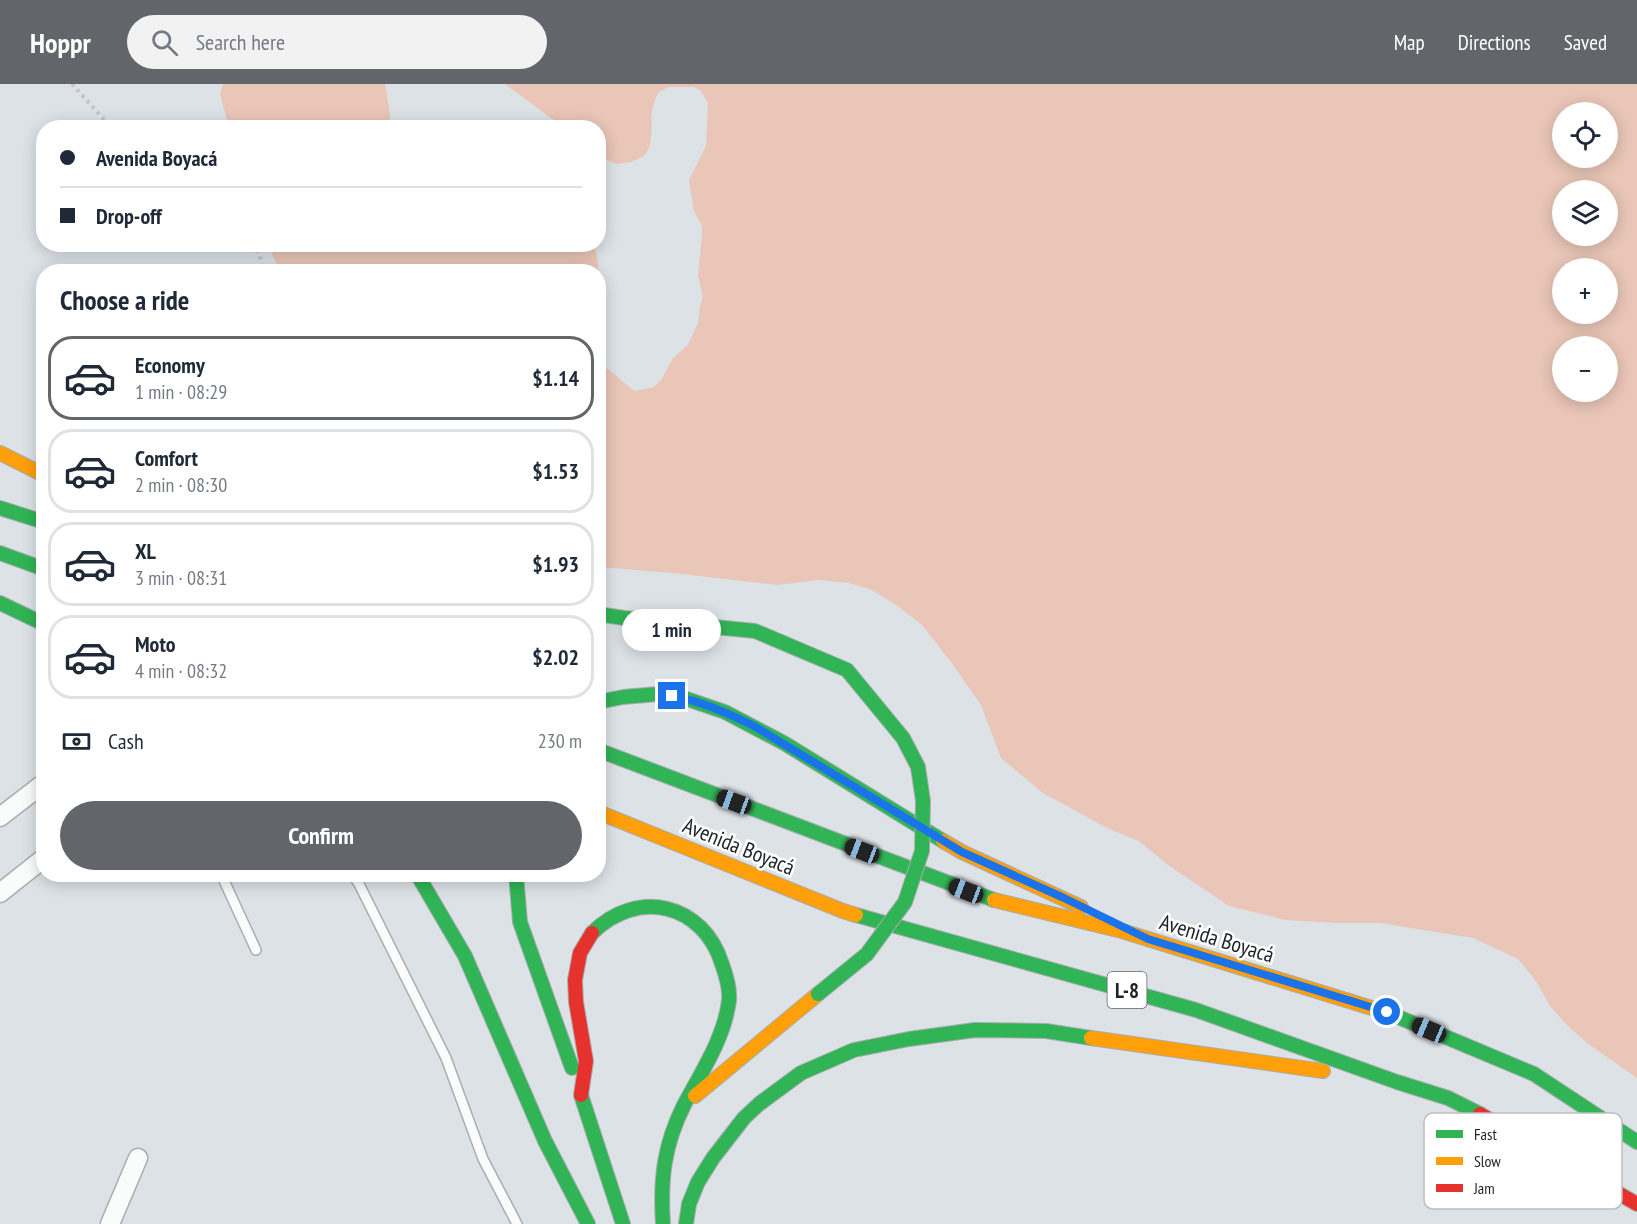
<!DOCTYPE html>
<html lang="en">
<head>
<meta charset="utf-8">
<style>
  body { margin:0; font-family:"PT Sans Narrow",sans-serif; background:#f2f2f3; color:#1f2937; height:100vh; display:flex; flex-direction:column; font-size:22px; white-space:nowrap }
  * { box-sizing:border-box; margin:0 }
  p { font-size:20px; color:#747a83 }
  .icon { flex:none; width:33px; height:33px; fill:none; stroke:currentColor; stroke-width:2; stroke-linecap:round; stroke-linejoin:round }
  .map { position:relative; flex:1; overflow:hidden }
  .sheet { position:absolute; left:36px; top:180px; width:570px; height:618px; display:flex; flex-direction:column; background:#fff; border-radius:24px; box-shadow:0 3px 15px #0003 }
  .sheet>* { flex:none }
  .banner { position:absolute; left:36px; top:36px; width:570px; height:132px; border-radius:24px; box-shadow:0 3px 15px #0003; display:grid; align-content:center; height:132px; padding:0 24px; background:#fff }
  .tools { position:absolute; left:1552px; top:18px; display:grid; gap:12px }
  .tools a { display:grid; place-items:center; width:66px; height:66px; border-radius:50%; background:#fff; box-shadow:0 3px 15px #0003; font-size:30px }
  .end { position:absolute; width:27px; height:27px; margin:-14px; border:8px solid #1a73e8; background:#fff; box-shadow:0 0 0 3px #fff }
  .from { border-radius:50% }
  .bubble { position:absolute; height:42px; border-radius:21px; background:#fff; box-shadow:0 3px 15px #0003; font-size:20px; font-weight:700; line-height:42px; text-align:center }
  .car { position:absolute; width:18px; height:36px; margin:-18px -9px; border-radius:8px; box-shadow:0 0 4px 2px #0007; background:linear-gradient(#222 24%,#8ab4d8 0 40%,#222 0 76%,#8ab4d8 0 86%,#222 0) }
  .banner b { display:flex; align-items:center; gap:21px; height:57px; font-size:22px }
  .banner b+b { border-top:2px solid #e0e1e3 }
  .banner i { width:15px; height:15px; background:#1f2937 }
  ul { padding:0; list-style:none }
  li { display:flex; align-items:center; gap:18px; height:84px; margin:0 12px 9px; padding:0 12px; border:3px solid #e0e1e3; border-radius:24px }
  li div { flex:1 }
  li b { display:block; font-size:22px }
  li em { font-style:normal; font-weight:700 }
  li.on { border-color:#626569 }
  li>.icon { width:54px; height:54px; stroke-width:1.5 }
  h2 { padding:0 24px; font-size:27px; line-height:72px }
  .pay { display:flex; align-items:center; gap:15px; height:66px; padding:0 24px; font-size:22px }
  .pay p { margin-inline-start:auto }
  .action { display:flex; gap:12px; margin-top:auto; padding:12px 24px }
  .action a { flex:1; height:69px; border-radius:36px; background:#626569; color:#fff; font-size:24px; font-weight:700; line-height:69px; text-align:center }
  header { display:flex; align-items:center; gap:36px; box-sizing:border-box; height:84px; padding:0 30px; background:#626569; color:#fff }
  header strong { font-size:28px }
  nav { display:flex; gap:33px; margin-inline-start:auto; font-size:21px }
  .search { width:420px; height:54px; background:#f2f2f3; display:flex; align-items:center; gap:15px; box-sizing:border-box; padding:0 21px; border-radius:33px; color:#747a83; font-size:22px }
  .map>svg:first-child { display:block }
  .green { fill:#e9c6b7; fill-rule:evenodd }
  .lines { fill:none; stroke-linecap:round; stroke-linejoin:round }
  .lane-casing { stroke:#a9adb1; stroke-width:12 }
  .street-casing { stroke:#a9adb1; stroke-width:21 }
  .fast-casing { stroke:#a9adb1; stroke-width:16 }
  .slow-casing { stroke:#a9adb1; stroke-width:16 }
  .jam-casing { stroke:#a9adb1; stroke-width:16 }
  .path { stroke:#c1c2c4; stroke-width:4; stroke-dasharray:3 4.5; stroke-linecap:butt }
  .lane { stroke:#fafbfb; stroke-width:9 }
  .street { stroke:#fafbfb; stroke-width:18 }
  .fast { stroke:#30b455; stroke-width:14 }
  .slow { stroke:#ff9f0a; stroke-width:14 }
  .jam { stroke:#e5322d; stroke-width:14 }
  .fast-bridge-casing { stroke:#a9adb1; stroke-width:16; stroke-linecap:butt }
  .fast-bridge { stroke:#30b455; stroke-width:14 }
  .route { stroke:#1a73e8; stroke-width:8 }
  .labels { text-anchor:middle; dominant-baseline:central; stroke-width:5; stroke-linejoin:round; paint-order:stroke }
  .shield { fill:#fff; stroke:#626466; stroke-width:1.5 }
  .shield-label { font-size:21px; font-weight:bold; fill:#1f2225 }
  .street-label { font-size:22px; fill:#1f2225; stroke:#fff }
  .key { fill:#fff; stroke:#bcbdbe; stroke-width:1.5 }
  .key-label { font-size:16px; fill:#1f2225 }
</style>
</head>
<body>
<header>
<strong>Hoppr</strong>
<div class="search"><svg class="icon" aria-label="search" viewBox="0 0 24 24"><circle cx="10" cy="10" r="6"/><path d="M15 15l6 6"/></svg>Search here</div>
<nav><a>Map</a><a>Directions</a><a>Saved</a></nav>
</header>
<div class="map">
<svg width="1637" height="1140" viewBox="0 0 1637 1140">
  <rect width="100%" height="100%" fill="#dde2e7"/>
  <path class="green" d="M 223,0 L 385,0 L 390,30 L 389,43 L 232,43 L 227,36 L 220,10 Z
    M 505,0 L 1637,0 L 1637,994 L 1587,959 L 1567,941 L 1550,922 L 1536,897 L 1518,875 L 1473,854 L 1380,839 L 1336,839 L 1286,836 L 1229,822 L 1168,781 L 1139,757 L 1109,745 L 1043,709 L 1001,674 L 981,621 L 951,578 L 922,541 L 899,523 L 872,506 L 849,499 L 818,496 L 777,501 L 673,489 L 599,483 L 599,280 C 613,286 622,299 635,307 L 654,303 L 661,296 L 673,274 L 688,261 L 698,239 L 700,222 L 703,213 L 698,192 L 702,151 L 702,142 L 694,127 L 689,96 L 706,62 L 708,19 L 701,7 L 694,3 L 669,3 L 659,8 L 655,15 L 651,33 L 652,44 L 650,61 L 646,70 L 640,74 L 631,78 L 616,80 L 599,72 L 598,44 L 563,43 ZM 1563,28 L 1608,28 L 1608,74 L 1563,74 ZM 1563,106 L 1608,106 L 1608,152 L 1563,152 ZM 1563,184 L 1608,184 L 1608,230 L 1563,230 ZM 1563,262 L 1608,262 L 1608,308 L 1563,308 Z
    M 268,161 L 594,161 L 598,177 L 598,187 L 280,187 Z"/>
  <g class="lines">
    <defs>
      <path id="lane" d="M 221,790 L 256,866
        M 352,790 L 359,800 L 446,974 L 483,1075 L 517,1140"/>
      <path id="street" d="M 0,733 L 44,699
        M 0,809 L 44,774
        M 110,1140 L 138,1074"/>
      <path id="fast" d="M 0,424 L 44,438
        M 0,469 L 44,485
        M 0,519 L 44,540
        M 598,530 L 624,534 L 755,547 L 847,586 L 903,654 L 918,683
        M 598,618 L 623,613 L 658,610 L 687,615 L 725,628 L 784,659 L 943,757
        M 598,666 L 994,816
        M 417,790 L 465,872 L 545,1057 L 588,1140
        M 516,790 L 520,838 L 572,984
        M 856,831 L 1196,926 L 1397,998 L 1448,1014 L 1480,1030
        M 592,849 C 637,804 703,819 722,880 C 726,891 730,905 729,916 C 725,953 701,989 684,1021
        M 1391,930 L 1534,990 L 1637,1058
        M 581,1011 L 623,1140
        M 663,1140 C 660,1095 664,1061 684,1021
        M 686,1140 L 689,1120 L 698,1098 L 713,1074 L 744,1034 L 759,1020 L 801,989 L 854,966 L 909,955 L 975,946 L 1046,947 L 1091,954"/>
      <path id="slow" d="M 0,369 L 44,391
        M 598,728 L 843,827 L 856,831
        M 943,757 L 962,768 L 1081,823
        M 994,816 L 1122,847 L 1391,930
        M 1091,954 L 1323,987
        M 695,1012 L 818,910"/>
      <path id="jam" d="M 581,1011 L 586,977 L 576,918 L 575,896 L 580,869 L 592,849
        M 1480,1030 L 1637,1120"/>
    </defs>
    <use href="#lane" class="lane-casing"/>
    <use href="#street" class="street-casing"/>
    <use href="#fast" class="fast-casing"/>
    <use href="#slow" class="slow-casing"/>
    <use href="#jam" class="jam-casing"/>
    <path class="path" d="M 72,0 L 112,44
      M 252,160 L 260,171 L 262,188"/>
    <use href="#lane" class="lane"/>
    <use href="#street" class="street"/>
    <use href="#fast" class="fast"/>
    <use href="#slow" class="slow"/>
    <use href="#jam" class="jam"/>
    <defs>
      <path id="fast-bridge" d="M 818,910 L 867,870 L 905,818 L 922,767 L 923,717 L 918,683"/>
    </defs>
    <use href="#fast-bridge" class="fast-bridge-casing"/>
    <use href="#fast-bridge" class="fast-bridge"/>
  </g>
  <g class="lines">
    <path class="route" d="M 672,612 C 701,617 727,629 754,642 L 962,768 L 1064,814 L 1148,855 L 1387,928"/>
  </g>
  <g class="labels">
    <rect class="shield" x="1107.5" y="888" width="39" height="36" rx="4.5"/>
    <g class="shield-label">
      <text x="1127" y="906">L-8</text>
    </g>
    <g class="street-label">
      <text transform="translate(739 762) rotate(22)">Avenida Boyacá</text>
      <text transform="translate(1217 854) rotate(17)">Avenida Boyacá</text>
    </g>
  </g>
  <rect x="1424" y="1029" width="198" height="96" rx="9" class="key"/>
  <rect x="1436" y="1046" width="27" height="8" fill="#30b455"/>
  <rect x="1436" y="1073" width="27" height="8" fill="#ff9f0a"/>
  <rect x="1436" y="1100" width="27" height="8" fill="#e5322d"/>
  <g class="key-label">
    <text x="1474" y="1056">Fast</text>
    <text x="1474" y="1083">Slow</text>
    <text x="1474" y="1110">Jam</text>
  </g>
</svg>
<div class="tools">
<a><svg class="icon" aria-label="locate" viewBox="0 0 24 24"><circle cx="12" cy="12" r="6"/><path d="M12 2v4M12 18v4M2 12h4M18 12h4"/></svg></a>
<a><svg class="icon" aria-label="layers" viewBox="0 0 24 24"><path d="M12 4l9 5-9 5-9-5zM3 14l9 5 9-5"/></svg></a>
<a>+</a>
<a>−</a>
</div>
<i class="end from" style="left:1387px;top:928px"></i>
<i class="end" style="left:672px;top:612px"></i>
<div class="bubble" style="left:622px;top:525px;width:99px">1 min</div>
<i class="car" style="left:734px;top:718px;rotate:290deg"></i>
<i class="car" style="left:862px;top:767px;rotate:291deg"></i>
<i class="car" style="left:966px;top:807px;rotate:291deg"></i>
<i class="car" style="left:1429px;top:946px;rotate:293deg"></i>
<div class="banner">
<b><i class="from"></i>Avenida Boyacá</b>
<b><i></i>Drop-off</b>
</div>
<section class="sheet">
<h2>Choose a ride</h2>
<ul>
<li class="on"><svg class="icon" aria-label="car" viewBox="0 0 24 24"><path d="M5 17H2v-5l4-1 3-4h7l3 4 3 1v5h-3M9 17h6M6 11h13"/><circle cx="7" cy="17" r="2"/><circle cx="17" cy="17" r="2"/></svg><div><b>Economy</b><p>1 min · 08:29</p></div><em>$1.14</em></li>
<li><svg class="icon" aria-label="car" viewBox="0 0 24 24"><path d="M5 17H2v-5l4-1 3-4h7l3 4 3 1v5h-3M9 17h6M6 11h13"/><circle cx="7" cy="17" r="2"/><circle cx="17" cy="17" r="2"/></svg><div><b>Comfort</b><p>2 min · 08:30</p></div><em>$1.53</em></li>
<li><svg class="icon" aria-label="car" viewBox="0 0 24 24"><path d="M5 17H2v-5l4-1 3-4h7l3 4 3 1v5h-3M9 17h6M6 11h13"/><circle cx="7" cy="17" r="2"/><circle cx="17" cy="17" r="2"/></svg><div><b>XL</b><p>3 min · 08:31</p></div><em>$1.93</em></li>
<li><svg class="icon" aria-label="car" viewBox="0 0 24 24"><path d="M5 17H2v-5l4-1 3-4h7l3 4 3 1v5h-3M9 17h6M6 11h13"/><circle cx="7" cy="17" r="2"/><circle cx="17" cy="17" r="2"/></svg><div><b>Moto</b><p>4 min · 08:32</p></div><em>$2.02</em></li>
</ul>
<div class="pay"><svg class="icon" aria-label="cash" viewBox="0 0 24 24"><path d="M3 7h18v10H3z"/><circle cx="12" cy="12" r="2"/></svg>Cash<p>230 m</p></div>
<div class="action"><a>Confirm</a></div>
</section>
</div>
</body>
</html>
